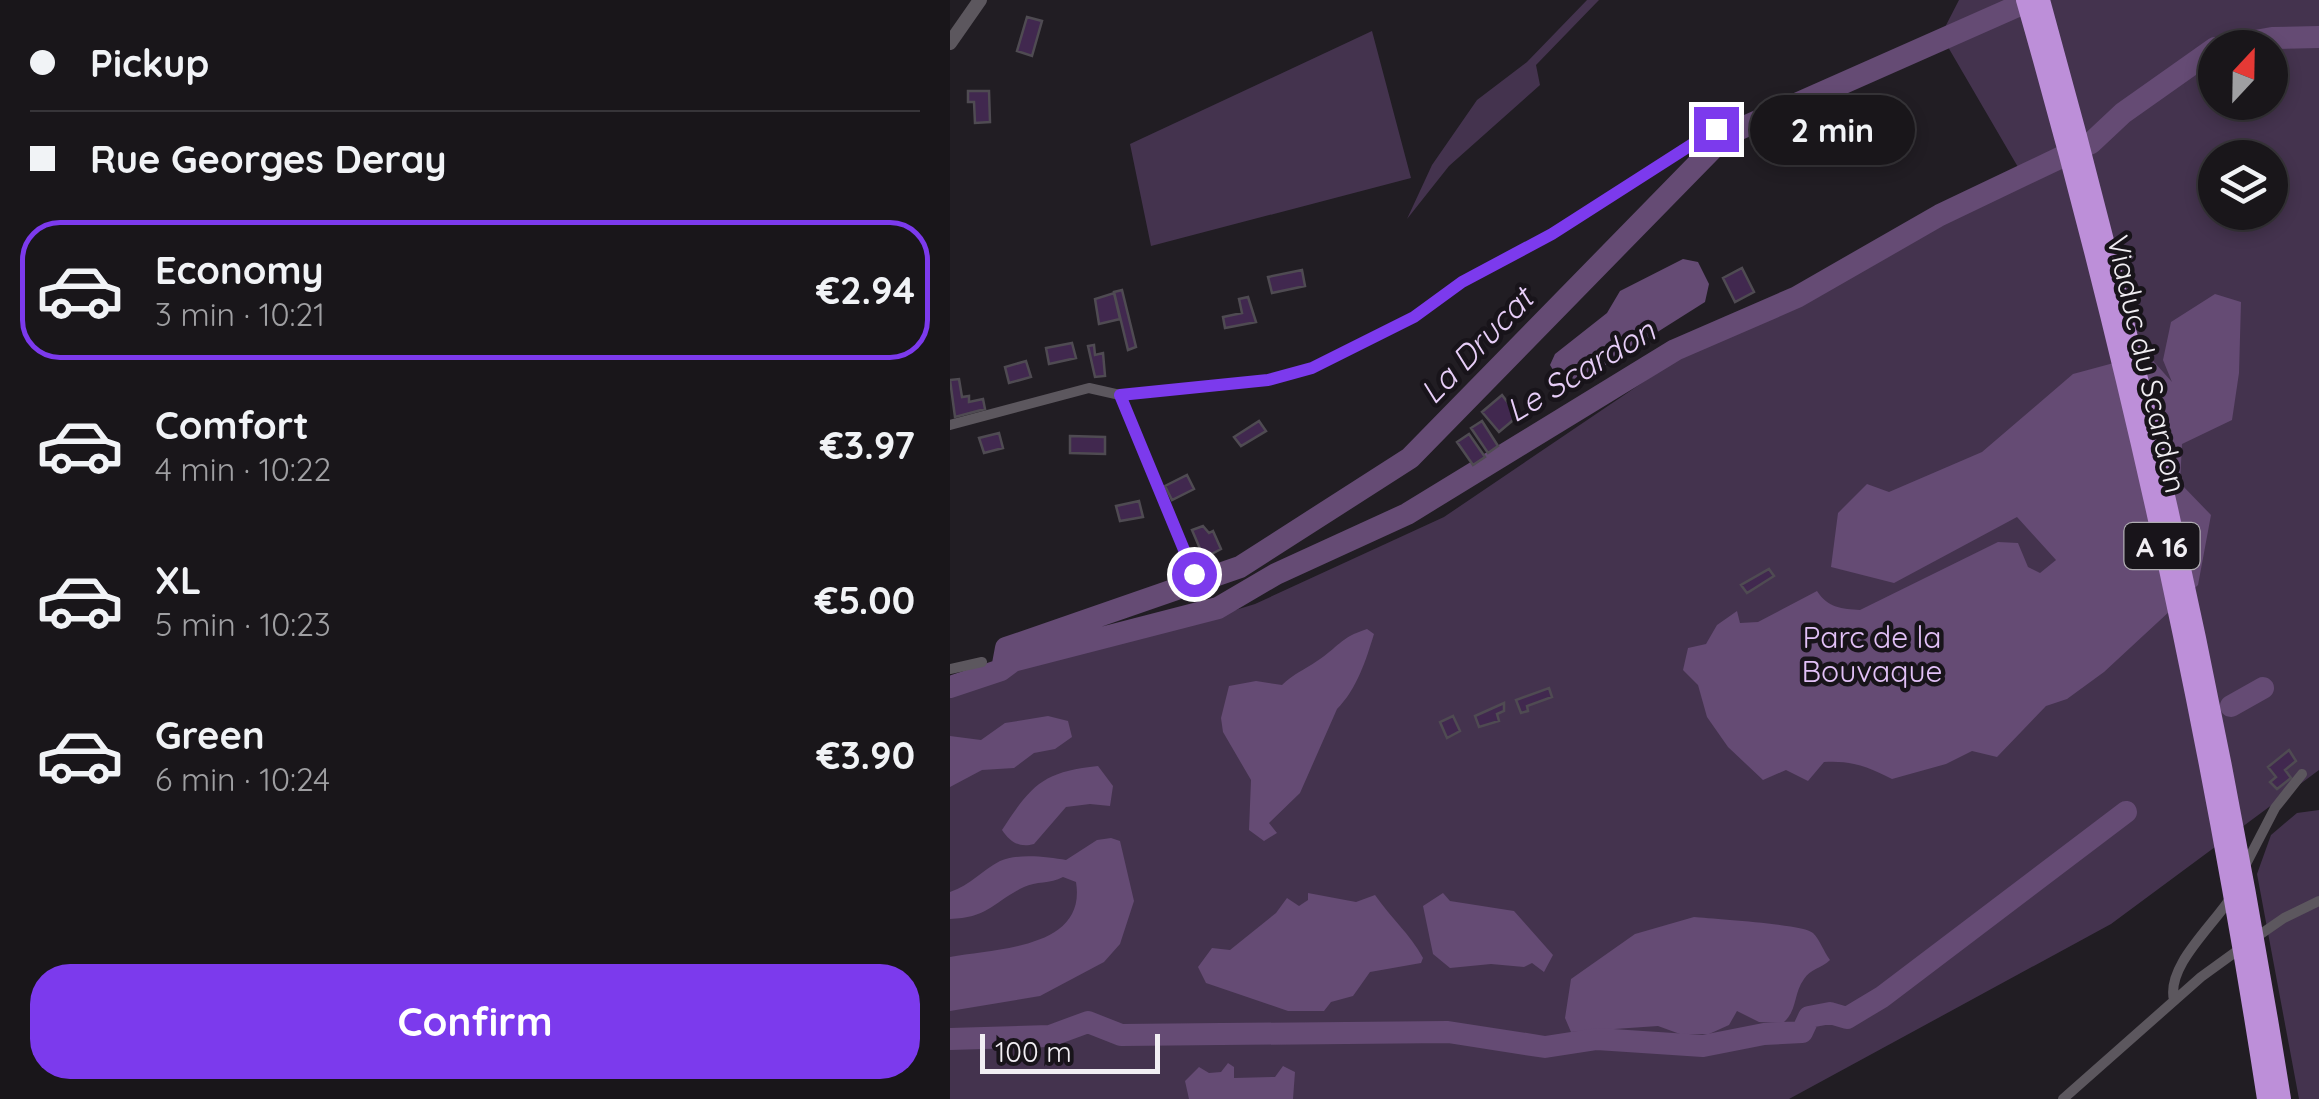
<!DOCTYPE html>
<html lang="en">
<head>
<meta charset="utf-8">
<style>
  body { margin:0; font-family:Quicksand,sans-serif; background:#262327; color:#f1f3f6; height:100vh; display:flex; flex-direction:column; font-size:38px; white-space:nowrap }
  * { box-sizing:border-box; margin:0 }
  p { font-size:32px; color:#9f9fa2 }
  .icon { flex:none; width:55px; height:55px; fill:none; stroke:currentColor; stroke-width:2; stroke-linecap:round; stroke-linejoin:round }
  .map { position:relative; flex:1; overflow:hidden }
  .drawer { display:flex; flex-direction:column; background:#19161a; width:950px }
  .drawer>* { flex:none }
  .hud { display:grid; align-content:center; height:220px; padding:0 30px; background:#19161a }
  .needle { width:65px; rotate:22deg }
  .tools { position:absolute; left:1248px; top:30px; display:grid; gap:20px }
  .tools a { display:grid; place-items:center; width:90px; height:90px; border-radius:50%; background:#19161a; box-shadow:0 5px 15px #0003,0 0 0 2px #373539; font-size:50px }
  .scale { position:absolute; left:30px; bottom:25px; width:180px; box-sizing:border-box; padding-left:10px; border:5px solid #f1eef3; border-top:0; font-size:28px; line-height:35px; white-space:nowrap; color:#f1eef3; -webkit-text-stroke:8px #18141a; paint-order:stroke }
  .end { position:absolute; width:45px; height:45px; margin:-22px; border:12px solid #7c3aed; background:#fff; box-shadow:0 0 0 5px #fff }
  .from { border-radius:50% }
  .bubble { position:absolute; height:70px; border-radius:35px; background:#19161a; box-shadow:0 5px 15px #0003,0 0 0 2px #373539; font-size:32px; font-weight:700; line-height:70px; text-align:center }
  .hud b { display:flex; align-items:center; gap:35px; height:95px; font-size:38px }
  .hud b+b { border-top:2px solid #373539 }
  .hud i { width:25px; height:25px; background:#f1f3f6 }
  ul { padding:0; list-style:none }
  li { display:flex; align-items:center; gap:30px; height:140px; margin:0 20px 15px; padding:0 10px; border:5px solid transparent; border-radius:40px }
  li div { flex:1 }
  li b { display:block; font-size:38px }
  li em { font-style:normal; font-weight:700 }
  li.current { border-color:#7c3aed }
  li>.icon { width:90px; height:90px; stroke-width:1.5 }
  .cta { display:flex; gap:20px; margin-top:auto; padding:20px 30px }
  .cta a { flex:1; height:115px; border-radius:40px; background:#7c3aed; color:#fff; font-size:40px; font-weight:700; line-height:115px; text-align:center }
  main { display:flex; flex:1; min-height:0 }
  .map>svg:first-child { display:block }
  .green { fill:#44334e; fill-rule:evenodd }
  .water { fill:#654b74 }
  .lines { fill:none; stroke-linecap:round; stroke-linejoin:round }
  .river { stroke:#654b74; stroke-width:22 }
  .building { fill:#41284f; stroke:#4f4b52; stroke-width:2.5 }
  .street { stroke:#5c575e; stroke-width:10 }
  .secondary { stroke:#5c575e; stroke-width:14 }
  .highway { stroke:#bd8fd9; stroke-width:18 }
  .route { stroke:#7c3aed; stroke-width:12 }
  .labels { text-anchor:middle; dominant-baseline:central; stroke-width:9; stroke-linejoin:round; paint-order:stroke }
  .shield { fill:#18141a; stroke:#b0adb2; stroke-width:2.5 }
  .shield-label { font-size:28px; font-weight:bold; fill:#f1eef3 }
  .street-label { font-size:30px; fill:#f1eef3; stroke:#18141a }
  .park-label { font-size:30px; fill:#e2c1f7; stroke:#18141a }
  .water-label { font-size:32px; font-style:italic; fill:#e7cef8; stroke:#18141a }
</style>
</head>
<body>
<main>
<section class="drawer">
<div class="hud">
<b><i class="from"></i>Pickup</b>
<b><i></i>Rue Georges Deray</b>
</div>
<ul>
<li class="current"><svg class="icon" aria-label="car" viewBox="0 0 24 24"><path d="M5 17H2v-5l4-1 3-4h7l3 4 3 1v5h-3M9 17h6M6 11h13"/><circle cx="7" cy="17" r="2"/><circle cx="17" cy="17" r="2"/></svg><div><b>Economy</b><p>3 min · 10:21</p></div><em>€2.94</em></li>
<li><svg class="icon" aria-label="car" viewBox="0 0 24 24"><path d="M5 17H2v-5l4-1 3-4h7l3 4 3 1v5h-3M9 17h6M6 11h13"/><circle cx="7" cy="17" r="2"/><circle cx="17" cy="17" r="2"/></svg><div><b>Comfort</b><p>4 min · 10:22</p></div><em>€3.97</em></li>
<li><svg class="icon" aria-label="car" viewBox="0 0 24 24"><path d="M5 17H2v-5l4-1 3-4h7l3 4 3 1v5h-3M9 17h6M6 11h13"/><circle cx="7" cy="17" r="2"/><circle cx="17" cy="17" r="2"/></svg><div><b>XL</b><p>5 min · 10:23</p></div><em>€5.00</em></li>
<li><svg class="icon" aria-label="car" viewBox="0 0 24 24"><path d="M5 17H2v-5l4-1 3-4h7l3 4 3 1v5h-3M9 17h6M6 11h13"/><circle cx="7" cy="17" r="2"/><circle cx="17" cy="17" r="2"/></svg><div><b>Green</b><p>6 min · 10:24</p></div><em>€3.90</em></li>
</ul>
<div class="cta"><a>Confirm</a></div>
</section>
<div class="map">
<svg width="1369" height="1099" viewBox="0 0 1369 1099">
  <rect width="100%" height="100%" fill="#211d23"/>
  <path class="green" d="M 637,0 L 649,0 L 586,65 L 590,85 L 499,166 L 457,219 L 482,165 L 527,100 L 577,62 Z
    M 1009,0 L 1369,0 L 1369,770 L 1161,924 L 839,1099 L 0,1099 L 0,679 L 227,628 L 305,604 L 494,517 L 720,364 L 1072,174 L 991,35 ZM 1265,48 L 1320,48 L 1320,102 L 1265,102 ZM 1265,158 L 1320,158 L 1320,212 L 1265,212 Z
    M 422,31 L 461,178 L 201,246 L 180,144 Z
    M 1369,810 L 1369,1099 L 1349,1099 L 1307,874 L 1321,835 L 1347,813 Z"/>
  <path class="water" d="M 733,259 L 748,262 L 759,284 L 755,302 L 633,379 L 608,378 L 600,365 L 605,354 L 657,313 L 670,291 Z
    M 1265,294 L 1291,302 L 1289,373 L 1282,420 L 1232,444 L 1230,483 L 1261,515 L 1248,585 L 1154,672 L 1117,699 L 1096,706 L 1047,757 L 1022,751 L 996,764 L 942,779 C 919,767 900,760 874,762 L 858,781 L 836,770 L 813,780 L 778,747 L 757,717 L 748,685 L 733,670 L 738,648 L 756,644 L 767,625 L 787,611 L 790,623 L 808,622 L 867,591 C 878,608 892,609 910,610 L 1048,542 L 1068,543 L 1078,567 L 1090,573 L 1106,560 L 1067,517 L 944,583 L 881,567 L 888,513 L 917,484 L 939,492 L 1032,452 L 1123,374 L 1197,354 L 1222,382 L 1213,360 L 1221,322 Z
    M 417,629 L 424,634 C 416,660 407,689 387,709 L 350,793 L 319,823 L 327,833 L 314,841 L 299,830 L 301,780 L 273,732 L 271,718 L 279,686 L 306,681 L 332,685 C 343,674 354,670 367,661 C 389,647 389,638 417,629 Z
    M 98,716 L 118,721 L 122,737 L 105,749 L 84,753 L 64,768 L 32,770 L 0,787 L 0,736 L 31,740 L 55,723 Z
    M 148,766 L 163,786 L 160,806 L 140,804 L 116,807 L 84,844 C 69,848 60,842 52,830 C 82,784 93,772 148,766 Z
    M 161,838 L 170,841 L 184,901 L 170,944 L 154,962 L 90,996 L 0,1011 L 0,957 C 47,948 137,949 126,882 L 113,877 C 100,884 86,881 74,887 C 43,902 39,918 0,919 L 0,892 C 21,885 32,870 50,861 C 68,853 98,857 116,860 L 147,840 Z
    M 358,893 L 406,902 L 425,895 C 441,918 460,934 473,958 L 471,963 L 420,972 L 403,996 L 381,1002 L 374,1011 L 338,1011 L 256,983 L 248,967 L 262,948 L 280,950 L 326,913 L 337,898 L 349,906 L 358,900 Z
    M 493,893 L 500,901 L 564,911 L 603,955 L 594,972 L 582,963 L 574,967 L 541,964 L 500,968 L 483,954 L 473,906 Z
    M 744,917 C 763,919 855,924 863,933 C 870,940 874,952 880,960 C 872,968 860,969 854,979 C 843,994 848,1010 833,1023 L 809,1022 L 787,1011 L 779,1025 L 759,1034 L 730,1034 L 708,1026 L 621,1032 L 615,1018 L 621,979 L 685,934 Z
    M 278,1063 L 284,1067 L 284,1078 L 325,1077 L 333,1066 L 345,1072 L 343,1099 L 239,1099 L 235,1081 L 249,1067 L 259,1073 L 271,1072 Z"/>
  <g class="lines">
    <path class="river" d="M 1266,48 L 1322,38 L 1369,37
      M 53,664 L 56,648 L 290,567 L 460,458 L 776,135 L 1081,0
      M 0,687 L 51,670 L 63,661 L 268,608 L 326,574 L 457,514 L 725,350 L 847,297 L 990,215 L 1141,143 L 1173,113 L 1265,48
      M 1281,706 L 1313,688
      M 0,1039 L 100,1036 L 138,1022 L 171,1035 L 498,1032 L 595,1047 L 647,1039 L 753,1046 L 814,1034 L 852,1032 L 859,1017 L 880,1013 L 897,1018 L 932,997 L 1176,812"/>
  </g>
  <path class="building" d="M 77,17 L 92,21 L 82,56 L 67,51 Z
    M 18,91 L 39,91 L 40,122 L 25,123 L 24,102 L 18,102 Z
    M 792,268 L 804,292 L 785,302 L 773,278 Z
    M 352,270 L 355,286 L 322,293 L 318,277 Z
    M 172,290 L 186,347 L 178,350 L 164,292 Z
    M 164,293 L 170,319 L 149,324 L 145,299 Z
    M 298,297 L 306,322 L 275,328 L 273,317 L 292,313 L 289,299 Z
    M 122,343 L 126,358 L 99,364 L 96,348 Z
    M 144,345 L 145,355 L 153,353 L 155,376 L 145,377 L 138,346 Z
    M 76,361 L 81,377 L 59,383 L 55,367 Z
    M 9,379 L 12,397 L 19,396 L 19,402 L 33,399 L 35,409 L 5,417 L 0,380 Z
    M 552,395 L 568,416 L 549,432 L 532,412 Z
    M 309,421 L 316,431 L 291,446 L 284,437 Z
    M 532,421 L 548,446 L 538,453 L 521,428 Z
    M 49,433 L 53,448 L 34,453 L 29,438 Z
    M 519,434 L 535,457 L 523,465 L 507,442 Z
    M 120,436 L 155,437 L 155,454 L 120,453 Z
    M 237,475 L 244,489 L 222,500 L 215,486 Z
    M 189,501 L 193,517 L 170,521 L 166,506 Z
    M 253,526 L 259,533 L 263,531 L 271,549 L 254,558 L 242,530 Z
    M 819,569 L 824,576 L 797,593 L 791,585 Z
    M 599,688 L 602,697 L 577,706 L 578,711 L 571,713 L 566,700 Z
    M 554,703 L 554,711 L 547,714 L 549,721 L 529,727 L 525,716 Z
    M 503,716 L 510,731 L 497,738 L 490,722 Z
    M 1339,750 L 1346,761 L 1335,770 L 1341,778 L 1327,789 L 1320,782 L 1326,777 L 1318,767 Z"/>
  <g class="lines">
    <path class="street" d="M 170,395 L 244,574
      M 0,425 L 139,388 L 170,395 L 318,380 L 362,368 L 464,317 L 512,282 L 602,234 L 766,129
      M 0,669 L 32,662
      M 1295,866 L 1325,808 L 1352,774
      M 1305,938 L 1334,918 L 1369,901
      M 1224,1000 C 1216,966 1263,926 1282,896
      M 1113,1099 L 1251,977 L 1291,948"/>
    <path class="secondary" d="M 0,43 L 30,0"/>
    <path class="highway" d="M 1075,0 C 1178,360 1259,729 1316,1099
      M 1091,0 C 1192,361 1273,729 1332,1099"/>
  </g>
  <g class="lines">
    <path class="route" d="M 244,574 L 170,395 L 318,380 L 362,368 L 464,317 L 512,282 L 602,234 L 766,129"/>
  </g>
  <g class="labels">
    <rect class="shield" x="1174.5" y="523" width="75" height="46" rx="8"/>
    <g class="shield-label">
      <text x="1212" y="546">A 16</text>
    </g>
    <g class="street-label">
      <text transform="translate(1197 364) rotate(77)">Viaduc du Scardon</text>
    </g>
    <g class="park-label">
      <text x="922" y="637">Parc de la<tspan x="922" dy="34">Bouvaque</tspan></text>
    </g>
    <g class="water-label">
      <text transform="translate(526 345) rotate(-46)">La Drucat</text>
      <text transform="translate(630 370) rotate(-31)">Le Scardon</text>
    </g>
  </g>
</svg>
<div class="tools">
<a><svg class="needle" viewBox="-14 -14 28 28"><path d="M0-13l5 13h-10z" fill="#e53935"/><path d="M0 13l5-13h-10z" fill="#9f9fa2"/></svg></a>
<a><svg class="icon" aria-label="layers" viewBox="0 0 24 24"><path d="M12 4l9 5-9 5-9-5zM3 14l9 5 9-5"/></svg></a>
</div>
<div class="scale">100 m</div>
<i class="end from" style="left:244px;top:574px"></i>
<i class="end" style="left:766px;top:129px"></i>
<div class="bubble" style="left:800px;top:95px;width:165px">2 min</div>
</div>
</main>
</body>
</html>
